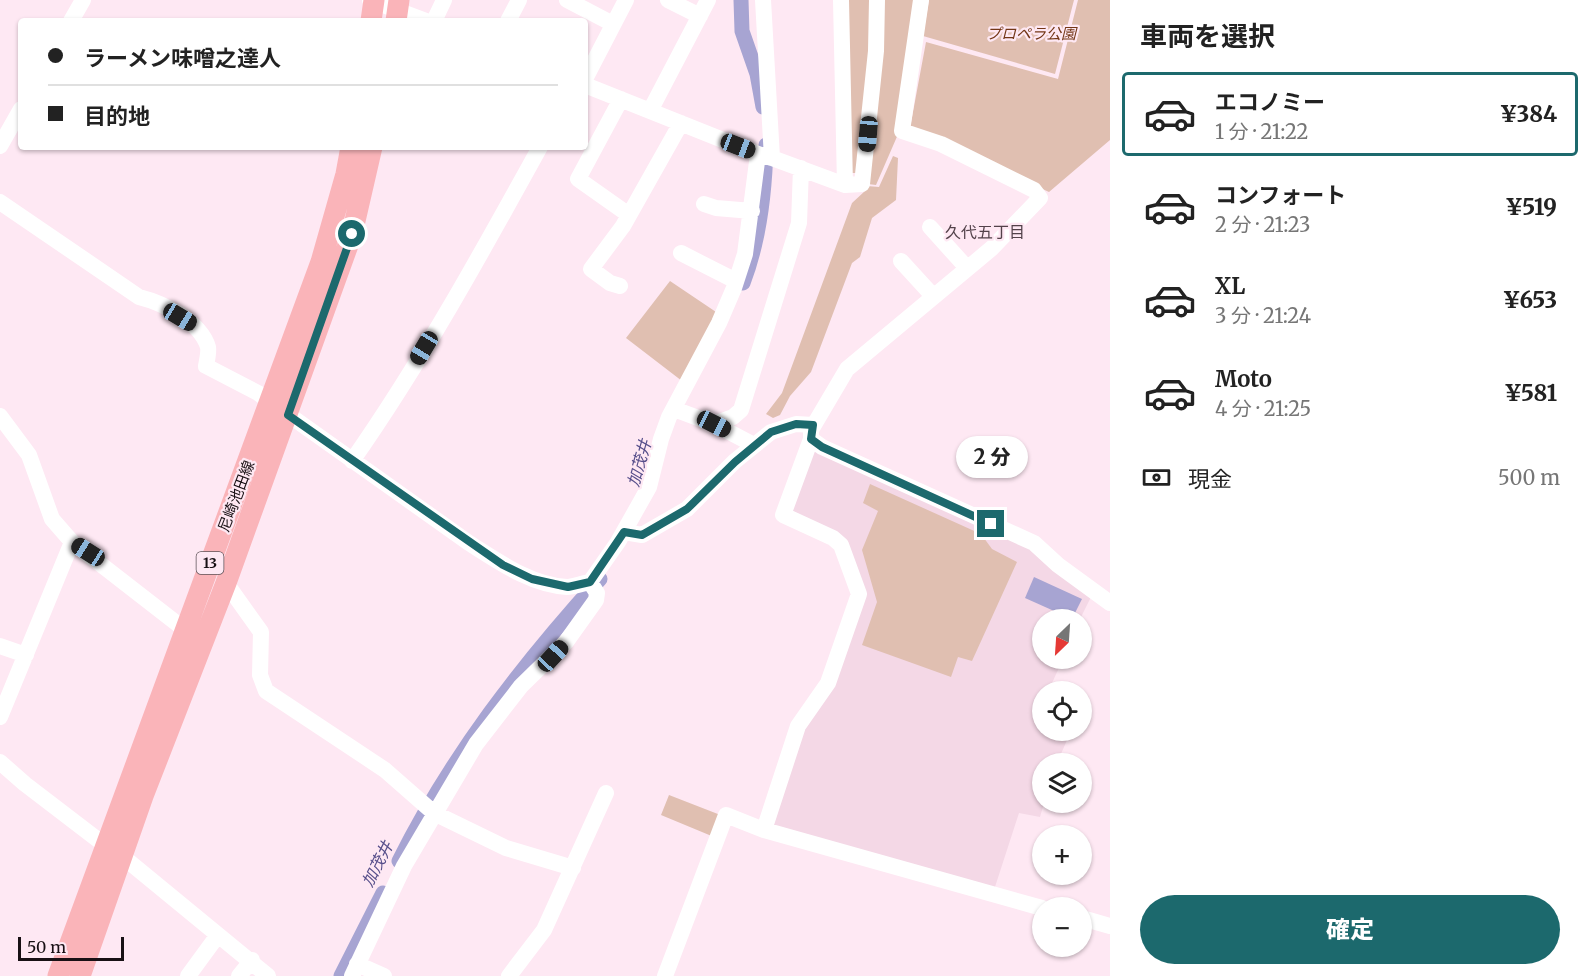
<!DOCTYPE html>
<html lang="ja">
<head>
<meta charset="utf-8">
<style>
  body { margin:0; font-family:Merriweather,"Noto Sans JP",serif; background:#f2f2f2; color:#222; height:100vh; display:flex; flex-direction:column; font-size:22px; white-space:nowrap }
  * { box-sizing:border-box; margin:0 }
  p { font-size:20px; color:#767676 }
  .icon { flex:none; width:33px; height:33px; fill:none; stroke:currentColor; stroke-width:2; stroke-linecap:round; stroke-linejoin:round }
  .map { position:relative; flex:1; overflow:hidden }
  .sheet { display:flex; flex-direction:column; background:#fff; width:480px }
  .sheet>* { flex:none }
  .guide { position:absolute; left:18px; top:18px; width:570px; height:132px; border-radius:6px; box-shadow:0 2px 4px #0004; display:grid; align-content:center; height:132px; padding:0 30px; background:#fff }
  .needle { width:39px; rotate:205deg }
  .controls { position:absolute; left:1032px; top:609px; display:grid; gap:12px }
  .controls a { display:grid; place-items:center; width:60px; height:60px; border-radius:50%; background:#fff; box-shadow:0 2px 4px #0004; font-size:30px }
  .scale { position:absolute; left:18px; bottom:15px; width:106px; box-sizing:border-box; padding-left:6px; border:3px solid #181014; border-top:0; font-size:16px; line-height:21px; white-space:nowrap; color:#181014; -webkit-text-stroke:4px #fee8f3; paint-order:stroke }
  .end { position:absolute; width:27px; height:27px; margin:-14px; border:8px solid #1c696d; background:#fff; box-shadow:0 0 0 3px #fff }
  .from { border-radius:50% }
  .bubble { position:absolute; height:42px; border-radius:21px; background:#fff; box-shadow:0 2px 4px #0004; font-size:20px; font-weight:800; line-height:42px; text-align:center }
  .car { position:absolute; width:18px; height:36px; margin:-18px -9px; border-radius:8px; box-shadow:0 0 4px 2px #0007; background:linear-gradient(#222 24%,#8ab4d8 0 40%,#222 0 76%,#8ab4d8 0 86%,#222 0) }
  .guide b { display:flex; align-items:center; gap:21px; height:57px; font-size:22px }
  .guide b+b { border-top:2px solid #e0e0e0 }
  .guide i { width:15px; height:15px; background:#222 }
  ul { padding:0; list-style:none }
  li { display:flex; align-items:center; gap:18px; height:84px; margin:0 12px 9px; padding:0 18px; border:3px solid transparent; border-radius:6px }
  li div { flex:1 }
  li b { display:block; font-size:22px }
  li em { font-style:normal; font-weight:800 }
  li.current { border-color:#1c696d }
  li>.icon { width:54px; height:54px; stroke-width:1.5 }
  h2 { padding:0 30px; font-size:27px; line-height:72px }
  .pay { display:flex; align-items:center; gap:15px; height:66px; padding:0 30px; font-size:22px }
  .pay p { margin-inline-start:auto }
  .button { display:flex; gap:12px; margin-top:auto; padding:12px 30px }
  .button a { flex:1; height:69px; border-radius:36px; background:#1c696d; color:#fff; font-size:24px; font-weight:800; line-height:69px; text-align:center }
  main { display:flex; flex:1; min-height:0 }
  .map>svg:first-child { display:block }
  .built { fill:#f4d8e6 }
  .green { fill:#e0bfb1 }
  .water { fill:#a7a4d2 }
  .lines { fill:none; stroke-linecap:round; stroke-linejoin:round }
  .canal { stroke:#a7a4d2; stroke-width:15 }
  .minor { stroke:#fff; stroke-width:16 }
  .major { stroke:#fab4b9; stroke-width:21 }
  .route { stroke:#1c696d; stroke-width:8 }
  .labels { text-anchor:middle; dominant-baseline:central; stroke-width:4.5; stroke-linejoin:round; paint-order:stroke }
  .shield { fill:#fee8f3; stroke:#5d5157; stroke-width:1.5 }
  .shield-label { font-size:14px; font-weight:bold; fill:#181014 }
  .park-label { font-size:15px; font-style:italic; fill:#733616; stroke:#fee8f3 }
  .street-label { font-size:15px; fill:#181014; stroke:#fee8f3 }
  .neighbourhood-label { font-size:16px; fill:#53424a; stroke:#fee8f3 }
  .water-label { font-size:16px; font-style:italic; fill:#564e8a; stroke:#fee8f3 }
</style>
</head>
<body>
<main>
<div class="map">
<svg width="1110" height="976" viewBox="0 0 1110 976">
  <rect width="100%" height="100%" fill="#fee8f3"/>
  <path class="built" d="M 814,446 L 1033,547 L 1092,595 L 1080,619 L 1042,620 L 1042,658 L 1063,659 L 1052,683 L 1067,691 L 1042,692 L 1042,730 L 1071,731 L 1057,763 L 1042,764 L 1044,803 L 1040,817 L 1019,813 L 994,890 L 771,828 L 792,757 L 863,593 L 847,548 L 793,516 L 791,509 Z"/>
  <path class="green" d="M 848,0 L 873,0 L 859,173 L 852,173 Z
    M 881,0 L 914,0 L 899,132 L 876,185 L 868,184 Z
    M 929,0 L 1074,0 L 1055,74 L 923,36 Z
    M 1078,0 L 1110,0 L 1110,140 L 1049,192 L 910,128 L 926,42 L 1058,79 Z
    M 893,156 L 898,158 L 896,200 L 872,218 L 860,257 L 852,263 L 811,372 L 790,396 L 780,415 L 773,418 L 766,414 L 782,393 L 852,203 L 865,191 L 867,186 L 879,187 Z
    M 670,281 L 719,314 L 682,381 L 626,338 Z
    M 870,484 L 981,534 L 992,549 L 1017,562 L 972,661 L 958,657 L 951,677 L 862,645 L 877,602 L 862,550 L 878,511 L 863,503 Z
    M 669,795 L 723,816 L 714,837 L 661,815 Z"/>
  <path class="water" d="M 1034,577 L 1082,599 L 1072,619 L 1025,598 Z"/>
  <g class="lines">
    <path class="canal" d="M 741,0 L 742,31 L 757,74 L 763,107
      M 743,283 C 760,239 765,192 766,145
      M 399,861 C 451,757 522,665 600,579
      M 341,976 L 383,893"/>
    <path class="minor" d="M 370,0 L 426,21
      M 567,0 L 613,24
      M 668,0 L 700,16
      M 841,0 L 845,185
      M 71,21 L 83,0
      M 434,21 L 444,0
      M 508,21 L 519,0
      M 585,79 L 626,0
      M 585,85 L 758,154
      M 621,99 L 578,179 L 629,215
      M 650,111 L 708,0
      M 0,146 L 21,109
      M 772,158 L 845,185 L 862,184 L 876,51 L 877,0
      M 0,202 L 139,297 C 163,303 200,321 208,347 C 209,352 207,360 206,366 L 258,393 L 469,543 C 499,562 531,585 567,587 C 574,587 583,583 590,582
      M 704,204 L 716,208 L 752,211
      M 930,227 L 967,268
      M 681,253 L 736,281
      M 901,261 L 933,296
      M 620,286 L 610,283 L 591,269 L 623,226 L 681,123
      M 674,409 L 714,424 L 754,445
      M 0,416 L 29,455 L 52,519 L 72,542 L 184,629
      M 714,424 L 733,417 L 741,410 L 799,223 L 801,168
      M 811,439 L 822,447 L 1034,543 L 1058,565 L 1110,603
      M 352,461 C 422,361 481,254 540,147
      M 624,532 L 642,535 L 687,509 L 735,461 L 771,432 L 796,424 L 813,425
      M 226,583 L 261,632 L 260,675 L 266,691 L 385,770 L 434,813 L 506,848 L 573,868
      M 0,646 L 26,655
      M 0,717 L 72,542
      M 0,762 L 25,784 L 106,846
      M 764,830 L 798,726 L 828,683 L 859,594 L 841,545 L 833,538 L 783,515 L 811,439 L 811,430 L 847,369 L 992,248 L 1040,198 L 1034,190 L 941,144 L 902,131 L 921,0
      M 122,856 L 268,976
      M 1082,918 L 1110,926
      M 357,964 L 384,976
      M 188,976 L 218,935
      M 239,976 L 252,960
      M 352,976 L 404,866 L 476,744 L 521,686 L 566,642 L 596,600 L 597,593 L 590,582 L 618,542 L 649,487 L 661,439 L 669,417 L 719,323 L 734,288 L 745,254 L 758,154 L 772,158 L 763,0
      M 509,976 L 544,930 L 606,793
      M 665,976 L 726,815 L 764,830 L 1042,908"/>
    <path class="major" d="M 371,21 L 374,0
      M 396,21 L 399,0
      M 58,976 L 321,262 L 346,174 L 351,147
      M 80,976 L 143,796 L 226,583 L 352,234 L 372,147"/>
  </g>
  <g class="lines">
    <path class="route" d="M 352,234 L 288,415 L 503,565 L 532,579 L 568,587 L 590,582 L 624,532 L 642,535 L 687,509 L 735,462 L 771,432 L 796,424 L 813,425 L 811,439 L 822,447 L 991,524"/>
  </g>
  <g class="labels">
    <rect class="shield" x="196.5" y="552" width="27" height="22" rx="4.5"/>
    <g class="shield-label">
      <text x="210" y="563">13</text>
    </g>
    <g class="park-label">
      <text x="1031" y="33">プロペラ公園</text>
    </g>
    <g class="street-label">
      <text transform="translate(236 496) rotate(-69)">尼崎池田線</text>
    </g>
    <g class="neighbourhood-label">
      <text x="985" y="232">久代五丁目</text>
    </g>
    <g class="water-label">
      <text transform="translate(639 463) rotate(-74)">加茂井</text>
      <text transform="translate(377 864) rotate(-63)">加茂井</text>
    </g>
  </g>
</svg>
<div class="controls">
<a><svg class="needle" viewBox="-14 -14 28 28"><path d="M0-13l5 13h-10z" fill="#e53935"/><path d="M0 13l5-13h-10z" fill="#767676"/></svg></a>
<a><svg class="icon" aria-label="locate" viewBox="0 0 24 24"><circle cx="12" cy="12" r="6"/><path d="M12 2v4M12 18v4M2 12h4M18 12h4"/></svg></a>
<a><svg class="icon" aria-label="layers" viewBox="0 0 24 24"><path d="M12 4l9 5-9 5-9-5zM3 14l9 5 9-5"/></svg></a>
<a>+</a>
<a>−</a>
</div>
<div class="scale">50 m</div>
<i class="end from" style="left:352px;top:234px"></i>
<i class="end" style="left:991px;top:524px"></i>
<div class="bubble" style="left:956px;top:436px;width:72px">2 分</div>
<i class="car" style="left:868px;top:134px;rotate:185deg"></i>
<i class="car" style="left:738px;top:146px;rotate:111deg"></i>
<i class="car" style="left:180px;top:317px;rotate:121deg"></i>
<i class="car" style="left:424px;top:348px;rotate:211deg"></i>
<i class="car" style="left:714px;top:424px;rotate:117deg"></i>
<i class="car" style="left:88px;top:552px;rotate:302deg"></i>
<i class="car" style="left:553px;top:656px;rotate:43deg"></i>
<div class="guide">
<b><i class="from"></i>ラーメン味噌之達人</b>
<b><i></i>目的地</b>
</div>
</div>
<section class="sheet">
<h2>車両を選択</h2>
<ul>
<li class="current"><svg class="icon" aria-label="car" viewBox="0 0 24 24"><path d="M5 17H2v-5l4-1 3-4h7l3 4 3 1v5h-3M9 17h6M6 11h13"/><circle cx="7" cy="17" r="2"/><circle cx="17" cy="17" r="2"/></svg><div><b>エコノミー</b><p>1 分 · 21:22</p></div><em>¥384</em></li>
<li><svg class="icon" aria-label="car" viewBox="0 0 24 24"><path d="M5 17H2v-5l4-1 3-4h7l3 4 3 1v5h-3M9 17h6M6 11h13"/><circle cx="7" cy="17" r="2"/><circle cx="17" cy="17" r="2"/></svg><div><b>コンフォート</b><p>2 分 · 21:23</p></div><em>¥519</em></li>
<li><svg class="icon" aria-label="car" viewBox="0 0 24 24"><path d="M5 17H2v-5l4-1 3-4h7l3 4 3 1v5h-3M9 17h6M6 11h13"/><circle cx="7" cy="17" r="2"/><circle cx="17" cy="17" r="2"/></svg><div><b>XL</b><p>3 分 · 21:24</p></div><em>¥653</em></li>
<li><svg class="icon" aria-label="car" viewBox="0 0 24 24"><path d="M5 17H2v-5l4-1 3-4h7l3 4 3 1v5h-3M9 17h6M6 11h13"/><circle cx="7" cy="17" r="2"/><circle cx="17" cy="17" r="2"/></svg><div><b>Moto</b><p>4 分 · 21:25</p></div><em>¥581</em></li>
</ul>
<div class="pay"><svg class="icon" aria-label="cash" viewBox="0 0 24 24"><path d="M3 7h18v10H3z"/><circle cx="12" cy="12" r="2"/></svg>現金<p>500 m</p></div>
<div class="button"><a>確定</a></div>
</section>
</main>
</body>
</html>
